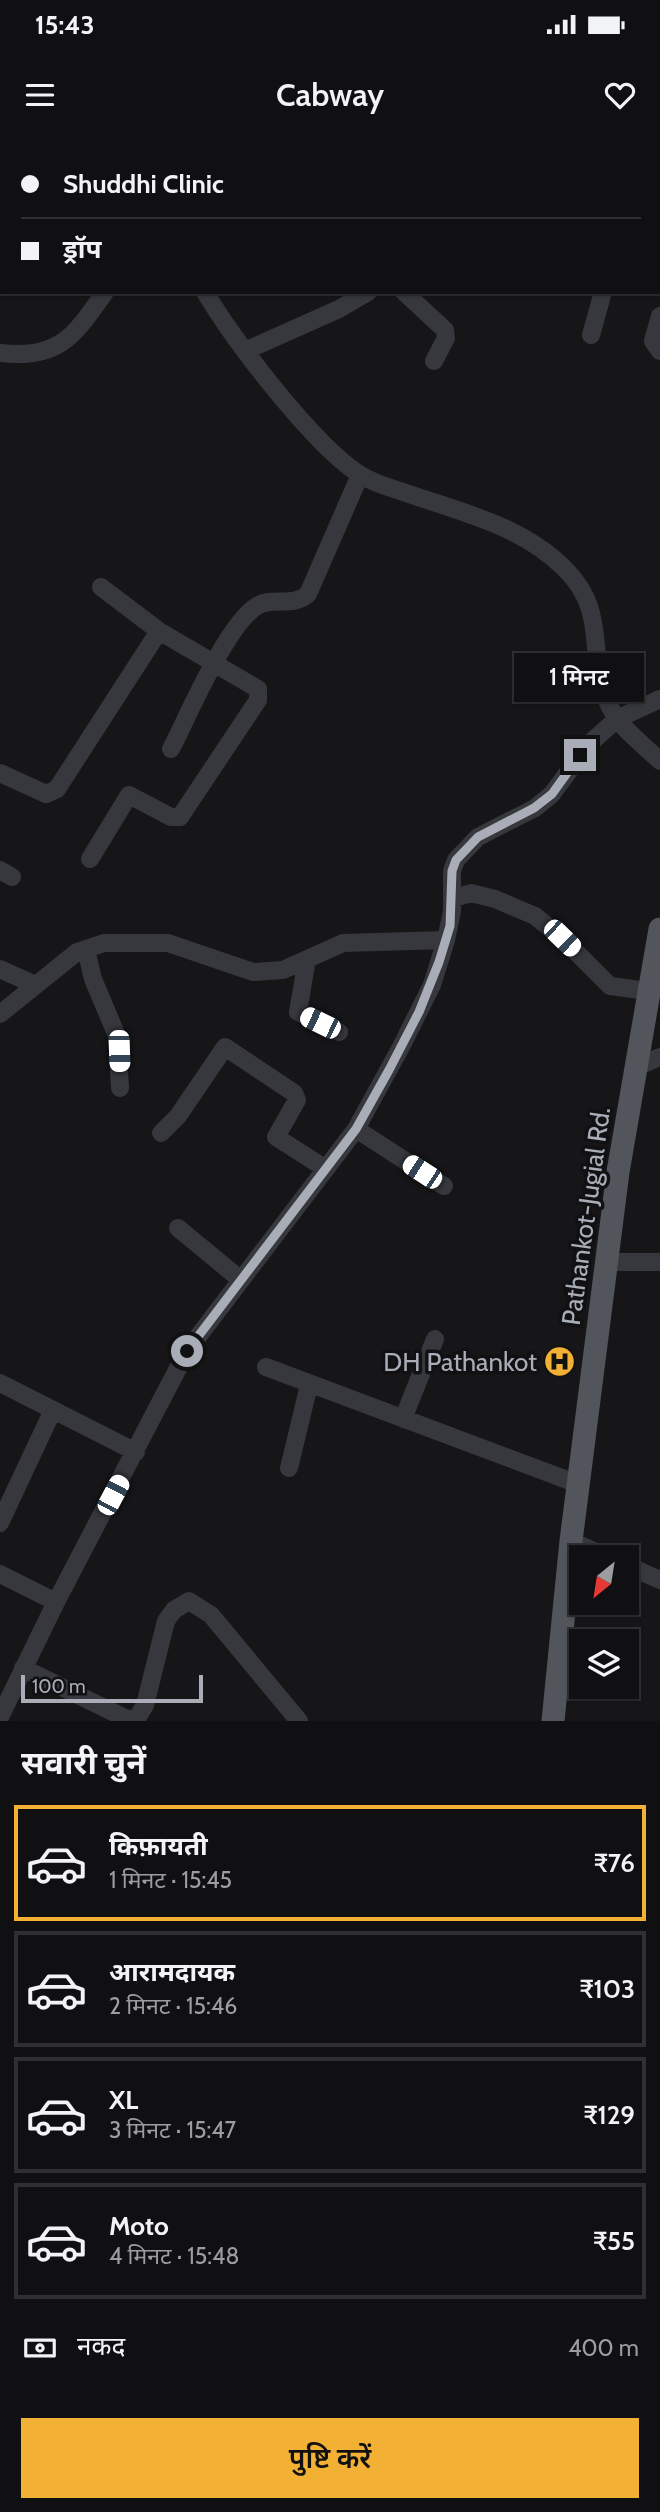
<!DOCTYPE html>
<html lang="hi">
<head>
<meta charset="utf-8">
<style>
  body { margin:0; font-family:Cabin,"Noto Sans Devanagari",sans-serif; background:#19191b; color:#f1f3f6; height:100vh; display:flex; flex-direction:column; font-size:26px; white-space:nowrap }
  * { box-sizing:border-box; margin:0 }
  p { font-size:23px; color:#9c9d9f }
  .icon { flex:none; width:38px; height:38px; fill:none; stroke:currentColor; stroke-width:2; stroke-linecap:round; stroke-linejoin:round }
  .map { position:relative; height:1581px; overflow:hidden }
  .details { display:flex; flex-direction:column; background:#101012; flex:1 }
  .details>* { flex:none }
  .banner { position:absolute; left:0px; top:0px; width:662px; height:154px; box-shadow:0 2px 5px #0004,0 0 0 2px #303032; display:grid; align-content:center; height:154px; padding:0 21px; background:#101012 }
  .needle { width:46px; rotate:210deg }
  .fabs { position:absolute; left:569px; top:1405px; display:grid; gap:14px }
  .fabs a { display:grid; place-items:center; width:70px; height:70px; border-radius:0px; background:#101012; box-shadow:0 2px 5px #0004,0 0 0 2px #303032; font-size:35px }
  .scale { position:absolute; left:21px; bottom:18px; width:182px; box-sizing:border-box; padding-left:7px; border:4px solid #a8adb8; border-top:0; font-size:19px; line-height:24px; white-space:nowrap; color:#a8adb8; -webkit-text-stroke:5px #111113; paint-order:stroke }
  .end { position:absolute; width:32px; height:32px; margin:-16px; border:9px solid #a8adb8; background:#111; box-shadow:0 0 0 4px #111 }
  .from { border-radius:50% }
  .bubble { position:absolute; height:49px; border-radius:0px; background:#101012; box-shadow:0 2px 5px #0004,0 0 0 2px #303032; font-size:23px; font-weight:600; line-height:49px; text-align:center }
  .car { position:absolute; width:21px; height:42px; margin:-21px -10px; border-radius:9px; box-shadow:0 0 5px 2px #0007; background:linear-gradient(#fff 24%,#345 0 40%,#fff 0 76%,#345 0 86%,#fff 0) }
  .banner b { display:flex; align-items:center; gap:24px; height:66px; font-size:26px }
  .banner b+b { border-top:2px solid #303032 }
  .banner i { width:18px; height:18px; background:#f1f3f6 }
  ul { padding:0; list-style:none }
  li { display:flex; align-items:center; gap:21px; height:116px; margin:0 14px 10px; padding:0 7px; border:4px solid #303032; border-radius:0px }
  li div { flex:1 }
  li b { display:block; font-size:26px }
  li em { font-style:normal; font-weight:600 }
  li.active { border-color:#f2b134 }
  li>.icon { width:63px; height:63px; stroke-width:1.5 }
  h2 { padding:0 21px; font-size:32px; line-height:84px }
  .pay { display:flex; align-items:center; gap:18px; height:77px; padding:0 21px; font-size:26px }
  .pay p { margin-inline-start:auto }
  .cta { display:flex; gap:14px; margin-top:auto; padding:14px 21px }
  .cta a { flex:1; height:80px; border-radius:0px; background:#f2b134; color:#111; font-size:28px; font-weight:600; line-height:80px; text-align:center }
  .status { display:flex; justify-content:space-between; align-items:center; height:49px; padding:0 35px; background:#101012; direction:ltr }
  .status svg { height:19px; fill:currentColor }
  header { display:flex; justify-content:space-between; align-items:center; height:91px; padding:0 21px; background:#101012; font-size:32px; font-weight:600 }
  .map>svg:first-child { display:block }
  .lines { fill:none; stroke-linecap:round; stroke-linejoin:round }
  .minor { stroke:#37383d; stroke-width:18 }
  .major { stroke:#53555c; stroke-width:23 }
  .route { stroke:#a8adb8; stroke-width:9 }
  .labels { text-anchor:middle; dominant-baseline:central; stroke-width:7; stroke-linejoin:round; paint-order:stroke }
  .street-label { font-size:26px; fill:#a8adb8; stroke:#111113 }
  .poi-label { font-size:26px; fill:#a8adb8; stroke:#111113; text-anchor:end }
</style>
</head>
<body>
<div class="status"><b>15:43</b><svg viewBox="0 0 49 12"><path d="M0 12V9h3v3zM5 12V6h3v6zM10 12V3h3v9zM15 12V0h3v12zM26 1h20v11H26zM47 4h2v5h-2z"/></svg></div>
<header><svg class="icon" aria-label="menu" viewBox="0 0 24 24"><path d="M4 6h16M4 12h16M4 18h16"/></svg>Cabway<svg class="icon" aria-label="heart" viewBox="0 0 24 24"><path d="M12 20l-8-8c-3-5 5-10 8-4 3-6 11-1 8 4z"/></svg></header>
<div class="map">
<svg width="660" height="1581" viewBox="0 0 660 1581">
  <rect width="100%" height="100%" fill="#161618"/>
  <g class="lines">
    <path class="minor" d="M 173,0 L 173,2
      M 590,0 L 592,2
      M 515,2 L 517,0
      M 0,73 L 2,70
      M 205,152 C 234,201 313,304 359,334 C 374,344 392,348 409,354 C 464,373 522,386 565,429 C 610,473 585,517 610,567 C 620,588 644,605 660,621
      M 404,152 L 445,190 L 446,198 L 434,221
      M 660,176 L 653,201 L 660,211
      M 591,195 L 603,152
      M 247,210 L 339,169 L 368,152
      M 0,213 C 59,220 74,196 105,152
      M 101,447 L 159,491
      M 171,609 C 188,576 227,484 257,466 C 273,456 293,468 308,454 L 360,335
      M 0,633 L 46,654 L 57,649 L 159,491 L 258,549 L 258,560 L 180,677 L 171,677 L 129,655 L 90,719
      M 0,730 L 12,737
      M 452,759 L 471,753 L 495,759 L 535,776 L 562,798 L 610,846 L 648,851
      M 86,809 L 93,839 L 117,896 L 120,948
      M 307,819 L 298,872 L 339,892
      M 0,829 L 33,844
      M 0,874 L 77,812 L 104,803 L 168,803 L 253,832 L 283,830 L 343,803 L 446,800
      M 636,927 L 660,917
      M 356,989 L 444,1046
      M 161,993 L 178,976 L 225,907 L 294,953 L 297,960 L 276,997 L 326,1029
      M 178,1088 L 241,1140
      M 606,1122 L 660,1122
      M 266,1227 L 578,1344
      M 0,1243 L 136,1312
      M 403,1279 L 435,1199
      M 289,1328 L 309,1245
      M 0,1383 L 53,1270
      M 571,1401 L 609,1418
      M 626,1425 L 660,1440
      M 0,1434 L 56,1462
      M 23,1528 L 125,1578 L 136,1580 L 145,1565 L 166,1481 L 174,1470 L 189,1461 L 211,1475 L 299,1581
      M 0,1577 L 56,1462 L 187,1211 L 356,989 L 401,907 L 432,845 L 446,800 L 452,771 L 452,731 L 456,720 L 478,697 L 535,668 L 552,654 L 588,605 L 617,579 L 660,559"/>
    <path class="major" d="M 553,1581 L 571,1401 L 618,1032 L 660,789"/>
  </g>
  <g class="lines">
    <path class="route" d="M 187,1211 L 356,989 L 389,930 L 419,872 L 439,822 L 450,786 L 452,731 L 456,720 L 478,697 L 534,668 L 552,654 L 580,615"/>
  </g>
  <defs>
    <symbol id="hospital-disc" viewBox="-11 -11 22 22"><circle r="9.5" fill="#f2b134" stroke="#111113"/><path d="M-5-5h3v3.5h4V-5h3V5h-3V1.5h-4V5h-3Z" fill="#111"/></symbol>
  </defs>
  <g fill-rule="evenodd">
    <use href="#hospital-disc" x="542" y="1204" width="35" height="35"/>
  </g>
  <g class="labels">
    <g class="street-label">
      <text transform="translate(586 1076) rotate(-82)">Pathankot-Jugial Rd.</text>
    </g>
    <g class="poi-label">
      <text x="537" y="1222">DH Pathankot</text>
    </g>
  </g>
</svg>
<div class="fabs">
<a><svg class="needle" viewBox="-14 -14 28 28"><path d="M0-13l5 13h-10z" fill="#e53935"/><path d="M0 13l5-13h-10z" fill="#9c9d9f"/></svg></a>
<a><svg class="icon" aria-label="layers" viewBox="0 0 24 24"><path d="M12 4l9 5-9 5-9-5zM3 14l9 5 9-5"/></svg></a>
</div>
<div class="scale">100 m</div>
<i class="end from" style="left:187px;top:1211px"></i>
<i class="end" style="left:580px;top:615px"></i>
<div class="bubble" style="left:514px;top:513px;width:130px">1 मिनट</div>
<i class="car" style="left:562px;top:798px;rotate:134deg"></i>
<i class="car" style="left:320px;top:883px;rotate:296deg"></i>
<i class="car" style="left:119px;top:911px;rotate:178deg"></i>
<i class="car" style="left:422px;top:1032px;rotate:303deg"></i>
<i class="car" style="left:113px;top:1355px;rotate:28deg"></i>
<div class="banner">
<b><i class="from"></i>Shuddhi Clinic</b>
<b><i></i>ड्रॉप</b>
</div>
</div>
<section class="details">
<h2>सवारी चुनें</h2>
<ul>
<li class="active"><svg class="icon" aria-label="car" viewBox="0 0 24 24"><path d="M5 17H2v-5l4-1 3-4h7l3 4 3 1v5h-3M9 17h6M6 11h13"/><circle cx="7" cy="17" r="2"/><circle cx="17" cy="17" r="2"/></svg><div><b>किफ़ायती</b><p>1 मिनट · 15:45</p></div><em>₹76</em></li>
<li><svg class="icon" aria-label="car" viewBox="0 0 24 24"><path d="M5 17H2v-5l4-1 3-4h7l3 4 3 1v5h-3M9 17h6M6 11h13"/><circle cx="7" cy="17" r="2"/><circle cx="17" cy="17" r="2"/></svg><div><b>आरामदायक</b><p>2 मिनट · 15:46</p></div><em>₹103</em></li>
<li><svg class="icon" aria-label="car" viewBox="0 0 24 24"><path d="M5 17H2v-5l4-1 3-4h7l3 4 3 1v5h-3M9 17h6M6 11h13"/><circle cx="7" cy="17" r="2"/><circle cx="17" cy="17" r="2"/></svg><div><b>XL</b><p>3 मिनट · 15:47</p></div><em>₹129</em></li>
<li><svg class="icon" aria-label="car" viewBox="0 0 24 24"><path d="M5 17H2v-5l4-1 3-4h7l3 4 3 1v5h-3M9 17h6M6 11h13"/><circle cx="7" cy="17" r="2"/><circle cx="17" cy="17" r="2"/></svg><div><b>Moto</b><p>4 मिनट · 15:48</p></div><em>₹55</em></li>
</ul>
<div class="pay"><svg class="icon" aria-label="cash" viewBox="0 0 24 24"><path d="M3 7h18v10H3z"/><circle cx="12" cy="12" r="2"/></svg>नकद<p>400 m</p></div>
<div class="cta"><a>पुष्टि करें</a></div>
</section>
</body>
</html>
